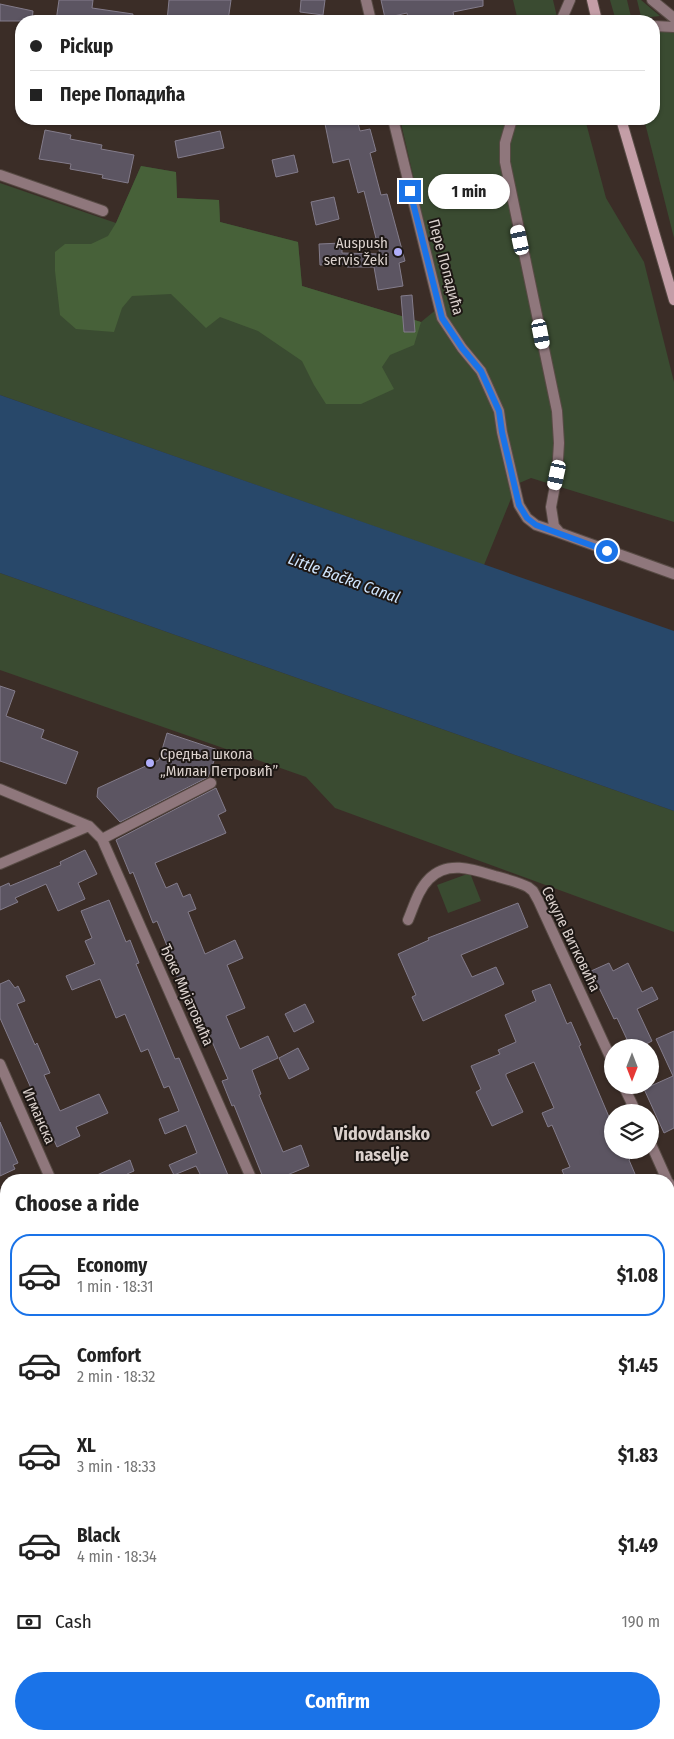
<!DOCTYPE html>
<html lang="en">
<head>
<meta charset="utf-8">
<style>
  body { margin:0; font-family:"Fira Sans Condensed",sans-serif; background:#f2f2f2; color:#222; height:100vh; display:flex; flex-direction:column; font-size:19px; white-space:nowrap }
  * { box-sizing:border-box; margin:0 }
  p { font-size:16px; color:#767676 }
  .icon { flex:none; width:28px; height:28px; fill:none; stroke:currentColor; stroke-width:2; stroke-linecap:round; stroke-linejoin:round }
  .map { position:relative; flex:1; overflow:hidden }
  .drawer { position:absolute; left:0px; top:1174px; width:675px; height:566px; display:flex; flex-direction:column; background:#fff; border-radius:20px 20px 0 0; box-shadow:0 1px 4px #0004 }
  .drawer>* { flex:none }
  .banner { position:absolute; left:15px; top:15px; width:645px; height:110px; border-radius:20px; box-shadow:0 1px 4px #0004; display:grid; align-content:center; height:110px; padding:0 15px; background:#fff }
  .needle { width:32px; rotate:180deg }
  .fabs { position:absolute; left:604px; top:1039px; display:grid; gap:10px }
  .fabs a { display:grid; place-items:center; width:55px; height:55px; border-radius:50%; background:#fff; box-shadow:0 1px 4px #0004; font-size:25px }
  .end { position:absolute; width:22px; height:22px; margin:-11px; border:6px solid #1a73e8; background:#fff; box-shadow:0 0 0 2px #fff }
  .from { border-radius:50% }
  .bubble { position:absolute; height:35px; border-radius:18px; background:#fff; box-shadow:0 1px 4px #0004; font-size:16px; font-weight:700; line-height:35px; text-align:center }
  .car { position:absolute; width:15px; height:30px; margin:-15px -8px; border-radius:6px; box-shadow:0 0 4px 1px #0007; background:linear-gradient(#fff 24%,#345 0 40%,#fff 0 76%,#345 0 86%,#fff 0) }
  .banner b { display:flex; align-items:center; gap:18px; height:48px; font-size:19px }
  .banner b+b { border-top:1px solid #e0e0e0 }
  .banner i { width:12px; height:12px; background:#222 }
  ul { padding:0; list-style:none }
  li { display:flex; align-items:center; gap:15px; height:82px; margin:0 10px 8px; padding:0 5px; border:2px solid transparent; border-radius:20px }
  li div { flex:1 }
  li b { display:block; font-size:19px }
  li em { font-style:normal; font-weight:700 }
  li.selected { border-color:#1a73e8 }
  li>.icon { width:45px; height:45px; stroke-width:1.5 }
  h2 { padding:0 15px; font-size:22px; line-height:60px }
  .pay { display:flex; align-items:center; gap:12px; height:55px; padding:0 15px; font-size:19px }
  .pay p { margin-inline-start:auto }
  .button { display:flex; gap:10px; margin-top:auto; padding:10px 15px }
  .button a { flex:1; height:58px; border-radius:30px; background:#1a73e8; color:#fff; font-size:20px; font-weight:700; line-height:58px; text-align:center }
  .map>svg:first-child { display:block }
  .green { fill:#3a4b31 }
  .forest { fill:#476139 }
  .water { fill:#28486a }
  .building { fill:#5c5562; stroke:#837c8b }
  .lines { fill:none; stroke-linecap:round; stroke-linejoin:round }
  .service-casing { stroke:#584b45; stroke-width:9 }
  .minor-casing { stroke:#584b45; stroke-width:12 }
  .secondary-casing { stroke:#584b45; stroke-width:12 }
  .service { stroke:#8f777c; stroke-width:7 }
  .minor { stroke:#8f777c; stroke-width:10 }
  .secondary { stroke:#c49ea7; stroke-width:10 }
  .route { stroke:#1a73e8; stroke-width:6 }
  .poi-dot { fill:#b0aefa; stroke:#1d1714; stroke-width:2 }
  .labels { text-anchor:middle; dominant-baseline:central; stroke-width:4; stroke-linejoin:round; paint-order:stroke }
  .poi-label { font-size:15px; fill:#dbd1cd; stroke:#1d1714; text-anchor:end }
  .street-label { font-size:15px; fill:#dbd1cd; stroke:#1d1714 }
  .water-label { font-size:16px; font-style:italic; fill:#d1e6fe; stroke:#1d1714 }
  .quarter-label { font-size:18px; font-weight:bold; fill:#dbd1cd; stroke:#1d1714 }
</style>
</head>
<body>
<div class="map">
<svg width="674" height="1739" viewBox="0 0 674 1739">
  <rect width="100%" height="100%" fill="#3b2d27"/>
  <path class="green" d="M 513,0 L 553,0 L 558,21 L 518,21 Z
    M 610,0 L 627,0 L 632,21 L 616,21 Z
    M 637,0 L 641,0 L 660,16 L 651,17 L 642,21 Z
    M 665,30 L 674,33 L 674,238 L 644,119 L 654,119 L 654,31 Z
    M 400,119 L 585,119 L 606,198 L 644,262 L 674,382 L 674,522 L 531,478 L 517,484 L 484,565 L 0,395 L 0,183 L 116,223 L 141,166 L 176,172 L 177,198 L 219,200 L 220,222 L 298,242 L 302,286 L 421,322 L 443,304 Z
    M 0,573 L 674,811 L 674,932 L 335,808 L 306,777 L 0,670 Z
    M 470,873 L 481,901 L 448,913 L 437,885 Z"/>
  <path class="forest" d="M 141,166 L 176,172 L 177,198 L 219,200 L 220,222 L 298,242 L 302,286 L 421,322 L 414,345 L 390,355 L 382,367 L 394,389 L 361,404 L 326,404 L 314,385 L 302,361 L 258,331 L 220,317 L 206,328 L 171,294 L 132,296 L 122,308 L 114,332 L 76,329 L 60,315 L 55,271 L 55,252 L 65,244 L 91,244 L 108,236 L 116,223 Z"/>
  <path class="water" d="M 0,395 L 674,631 L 674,811 L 0,573 Z"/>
  <path class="building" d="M 59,0 L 93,0 L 92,8 L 133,14 L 132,21 L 56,21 Z
    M 169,0 L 231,0 L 228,21 L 167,21 Z
    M 301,0 L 325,0 L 323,15 L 300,12 Z
    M 381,0 L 483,0 L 483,6 L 453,12 L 455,21 L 418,21 L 417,17 L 408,19 L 407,13 L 385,18 Z
    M 0,4 L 33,11 L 32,21 L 0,21 Z
    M 324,119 L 357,119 L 360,131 L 370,129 L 376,151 L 370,153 L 381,195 L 387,194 L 405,261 L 399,263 L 403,286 L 378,290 L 374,267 L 347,267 L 347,264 L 320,265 L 319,244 L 342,243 L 342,253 L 380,254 L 364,191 L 358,193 L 349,159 L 333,163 Z
    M 45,130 L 71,135 L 70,139 L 102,145 L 101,149 L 134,155 L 128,183 L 102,178 L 103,175 L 70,169 L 71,164 L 39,159 Z
    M 220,131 L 224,148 L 178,158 L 175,141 Z
    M 294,155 L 298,172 L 276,177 L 272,160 Z
    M 334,197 L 339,219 L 316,225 L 311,202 Z
    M 412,295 L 415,332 L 404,332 L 401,296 Z
    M 0,686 L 15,691 L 6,716 L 44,730 L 41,738 L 78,752 L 66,784 L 0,761 Z
    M 167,733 L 218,750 L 208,777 L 120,822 L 97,797 L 98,788 L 159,760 Z
    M 216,788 L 226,811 L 218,815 L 226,833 L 155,863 L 166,888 L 177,883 L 183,897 L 190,894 L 196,909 L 188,912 L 205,954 L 235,940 L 243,958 L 227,965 L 245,1008 L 226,1016 L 240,1049 L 268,1036 L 278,1058 L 252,1070 L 261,1094 L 259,1095 L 283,1152 L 301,1145 L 309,1166 L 275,1180 L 264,1180 L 234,1105 L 232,1106 L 222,1081 L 228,1079 L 205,1025 L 198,1028 L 172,964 L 174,963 L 157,921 L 153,923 L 133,872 L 130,874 L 116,840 Z
    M 85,850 L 97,874 L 78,883 L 85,899 L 58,911 L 46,884 L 15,898 L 18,902 L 0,910 L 0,887 L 9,883 L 10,886 L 61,865 L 60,862 Z
    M 109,900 L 126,942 L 130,940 L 139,963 L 136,964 L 175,1059 L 179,1058 L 230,1180 L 203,1180 L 196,1166 L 174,1175 L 169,1165 L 197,1153 L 186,1125 L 165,1134 L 159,1119 L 179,1111 L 169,1086 L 164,1088 L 148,1049 L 141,1052 L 125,1014 L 116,1018 L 100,979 L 72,990 L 66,976 L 95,964 L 85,941 L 92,938 L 81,911 Z
    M 518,903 L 528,927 L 461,955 L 472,977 L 496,967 L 504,984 L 423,1021 L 412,997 L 416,995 L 398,954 L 429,940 L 428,938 Z
    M 609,963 L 613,971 L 628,963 L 642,992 L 652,987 L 658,999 L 637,1009 L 652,1041 L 638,1048 L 631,1048 L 617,1018 L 614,1019 L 591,971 Z
    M 9,980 L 15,988 L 18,986 L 25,1001 L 17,1004 L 35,1045 L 37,1043 L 50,1073 L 44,1075 L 60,1111 L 99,1094 L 108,1113 L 76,1127 L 80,1136 L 57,1147 L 0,1018 L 0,984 Z
    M 550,984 L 567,1024 L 571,1022 L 581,1045 L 579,1046 L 612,1124 L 612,1150 L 626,1150 L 630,1159 L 629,1160 L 635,1174 L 619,1180 L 566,1180 L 562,1170 L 570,1167 L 552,1125 L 548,1127 L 542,1113 L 554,1108 L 534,1062 L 506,1074 L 506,1076 L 523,1112 L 492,1126 L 476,1092 L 481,1089 L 471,1066 L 500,1054 L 498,1050 L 516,1042 L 505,1015 L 536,1001 L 532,991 Z
    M 305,1004 L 314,1022 L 294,1032 L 285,1014 Z
    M 674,1031 L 674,1128 L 664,1133 L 644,1089 L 673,1076 L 656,1039 Z
    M 298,1048 L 309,1069 L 289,1079 L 279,1058 Z
    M 0,1122 L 18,1163 L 13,1165 L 15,1169 L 0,1176 Z
    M 130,1160 L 134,1171 L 127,1174 L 130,1180 L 86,1180 Z"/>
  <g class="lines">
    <defs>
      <path id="service" d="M 221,1734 L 222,1739
        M 257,1734 L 258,1739
        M 394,1734 L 395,1739
        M 430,1734 L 431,1739
        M 463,1734 L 464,1739
        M 502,1734 L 503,1739
        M 537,1734 L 538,1739
        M 560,1734 L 562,1739"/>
      <path id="minor" d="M 366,0 L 371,21
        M 652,0 L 674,18
        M 561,21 L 570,0
        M 654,26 L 674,27
        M 393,119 L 442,318 L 462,348 L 481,371 L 499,411 L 502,432 L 519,505 L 527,518 L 536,525 L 560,533
        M 512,119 L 505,143 L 505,162 L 557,411 L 559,443 L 557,475 L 551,507 L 554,526 L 560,533 L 674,574
        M 0,175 L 103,211
        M 0,789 L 89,826 L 102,839 L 252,1180
        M 102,839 L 211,783
        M 0,864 L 89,826
        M 408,920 C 414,906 418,890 429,879 C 447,860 473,869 495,876 C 506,879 518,882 528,887 L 533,891 L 538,900 L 612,1061
        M 0,1064 L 51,1180
        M 623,1085 L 636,1112
        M 650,1142 L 667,1180
        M 669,1183 L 674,1194
        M 669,1308 L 674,1306
        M 0,1533 L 6,1547
        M 0,1600 L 6,1597"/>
      <path id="secondary" d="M 592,0 L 597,21
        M 621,119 L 674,300"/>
    </defs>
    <use href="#service" class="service-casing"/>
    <use href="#minor" class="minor-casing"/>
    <use href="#secondary" class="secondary-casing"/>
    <use href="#service" class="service"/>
    <use href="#minor" class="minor"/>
    <use href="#secondary" class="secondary"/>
  </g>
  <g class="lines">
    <path class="route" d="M 410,191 L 442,318 L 462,348 L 481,371 L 499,411 L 502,432 L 519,505 L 527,518 L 536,525 L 607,551"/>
  </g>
  <g class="poi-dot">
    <circle cx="398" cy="252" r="5"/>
    <circle cx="150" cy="763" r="5"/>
  </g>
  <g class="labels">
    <g class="poi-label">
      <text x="388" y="243">Auspush<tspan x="388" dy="17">servis Žeki</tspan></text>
      <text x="160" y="754" text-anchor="start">Средња школа<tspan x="160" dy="17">„Милан Петровић”</tspan></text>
    </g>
    <g class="street-label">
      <text transform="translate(446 267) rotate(75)">Пере Попадића</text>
      <text transform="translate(571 939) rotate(64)">Секуле Витковића</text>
      <text transform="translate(187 995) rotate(66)">Ђоке Мијатовића</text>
      <text transform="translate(39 1116) rotate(66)">Игманска</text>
    </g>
    <g class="water-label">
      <text transform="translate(344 578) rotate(20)">Little Bačka Canal</text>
    </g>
    <g class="quarter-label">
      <text x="382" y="1134">Vidovdansko<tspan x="382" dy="21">naselje</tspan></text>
    </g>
  </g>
</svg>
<div class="fabs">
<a><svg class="needle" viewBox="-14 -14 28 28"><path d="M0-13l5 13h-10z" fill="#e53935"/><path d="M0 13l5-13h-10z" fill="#767676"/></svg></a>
<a><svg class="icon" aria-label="layers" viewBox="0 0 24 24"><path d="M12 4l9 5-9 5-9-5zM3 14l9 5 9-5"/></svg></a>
</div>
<i class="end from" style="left:607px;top:551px"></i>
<i class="end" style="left:410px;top:191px"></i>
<div class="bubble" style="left:428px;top:174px;width:82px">1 min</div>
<i class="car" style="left:520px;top:240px;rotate:348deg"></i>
<i class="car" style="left:541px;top:334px;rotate:169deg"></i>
<i class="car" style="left:557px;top:475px;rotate:192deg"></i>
<div class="banner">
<b><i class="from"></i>Pickup</b>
<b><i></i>Пере Попадића</b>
</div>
<section class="drawer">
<h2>Choose a ride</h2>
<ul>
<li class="selected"><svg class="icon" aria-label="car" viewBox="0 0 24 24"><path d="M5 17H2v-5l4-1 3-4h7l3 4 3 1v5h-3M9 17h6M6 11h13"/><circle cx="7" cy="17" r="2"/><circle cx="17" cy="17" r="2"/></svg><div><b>Economy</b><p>1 min · 18:31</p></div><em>$1.08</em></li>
<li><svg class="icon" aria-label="car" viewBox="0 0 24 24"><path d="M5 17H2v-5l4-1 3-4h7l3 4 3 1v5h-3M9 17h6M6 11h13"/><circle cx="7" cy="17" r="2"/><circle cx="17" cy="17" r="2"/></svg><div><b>Comfort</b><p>2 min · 18:32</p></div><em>$1.45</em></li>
<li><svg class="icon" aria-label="car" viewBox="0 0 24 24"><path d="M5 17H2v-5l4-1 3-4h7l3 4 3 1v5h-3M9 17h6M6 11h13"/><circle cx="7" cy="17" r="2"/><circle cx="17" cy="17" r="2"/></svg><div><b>XL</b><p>3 min · 18:33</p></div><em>$1.83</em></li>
<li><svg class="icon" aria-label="car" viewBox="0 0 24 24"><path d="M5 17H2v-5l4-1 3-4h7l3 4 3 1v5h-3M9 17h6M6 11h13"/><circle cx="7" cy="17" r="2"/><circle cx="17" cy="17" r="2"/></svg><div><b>Black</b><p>4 min · 18:34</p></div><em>$1.49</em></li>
</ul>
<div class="pay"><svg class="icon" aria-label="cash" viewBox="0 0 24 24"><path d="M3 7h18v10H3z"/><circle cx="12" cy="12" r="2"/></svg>Cash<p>190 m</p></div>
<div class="button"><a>Confirm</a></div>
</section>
</div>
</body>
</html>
